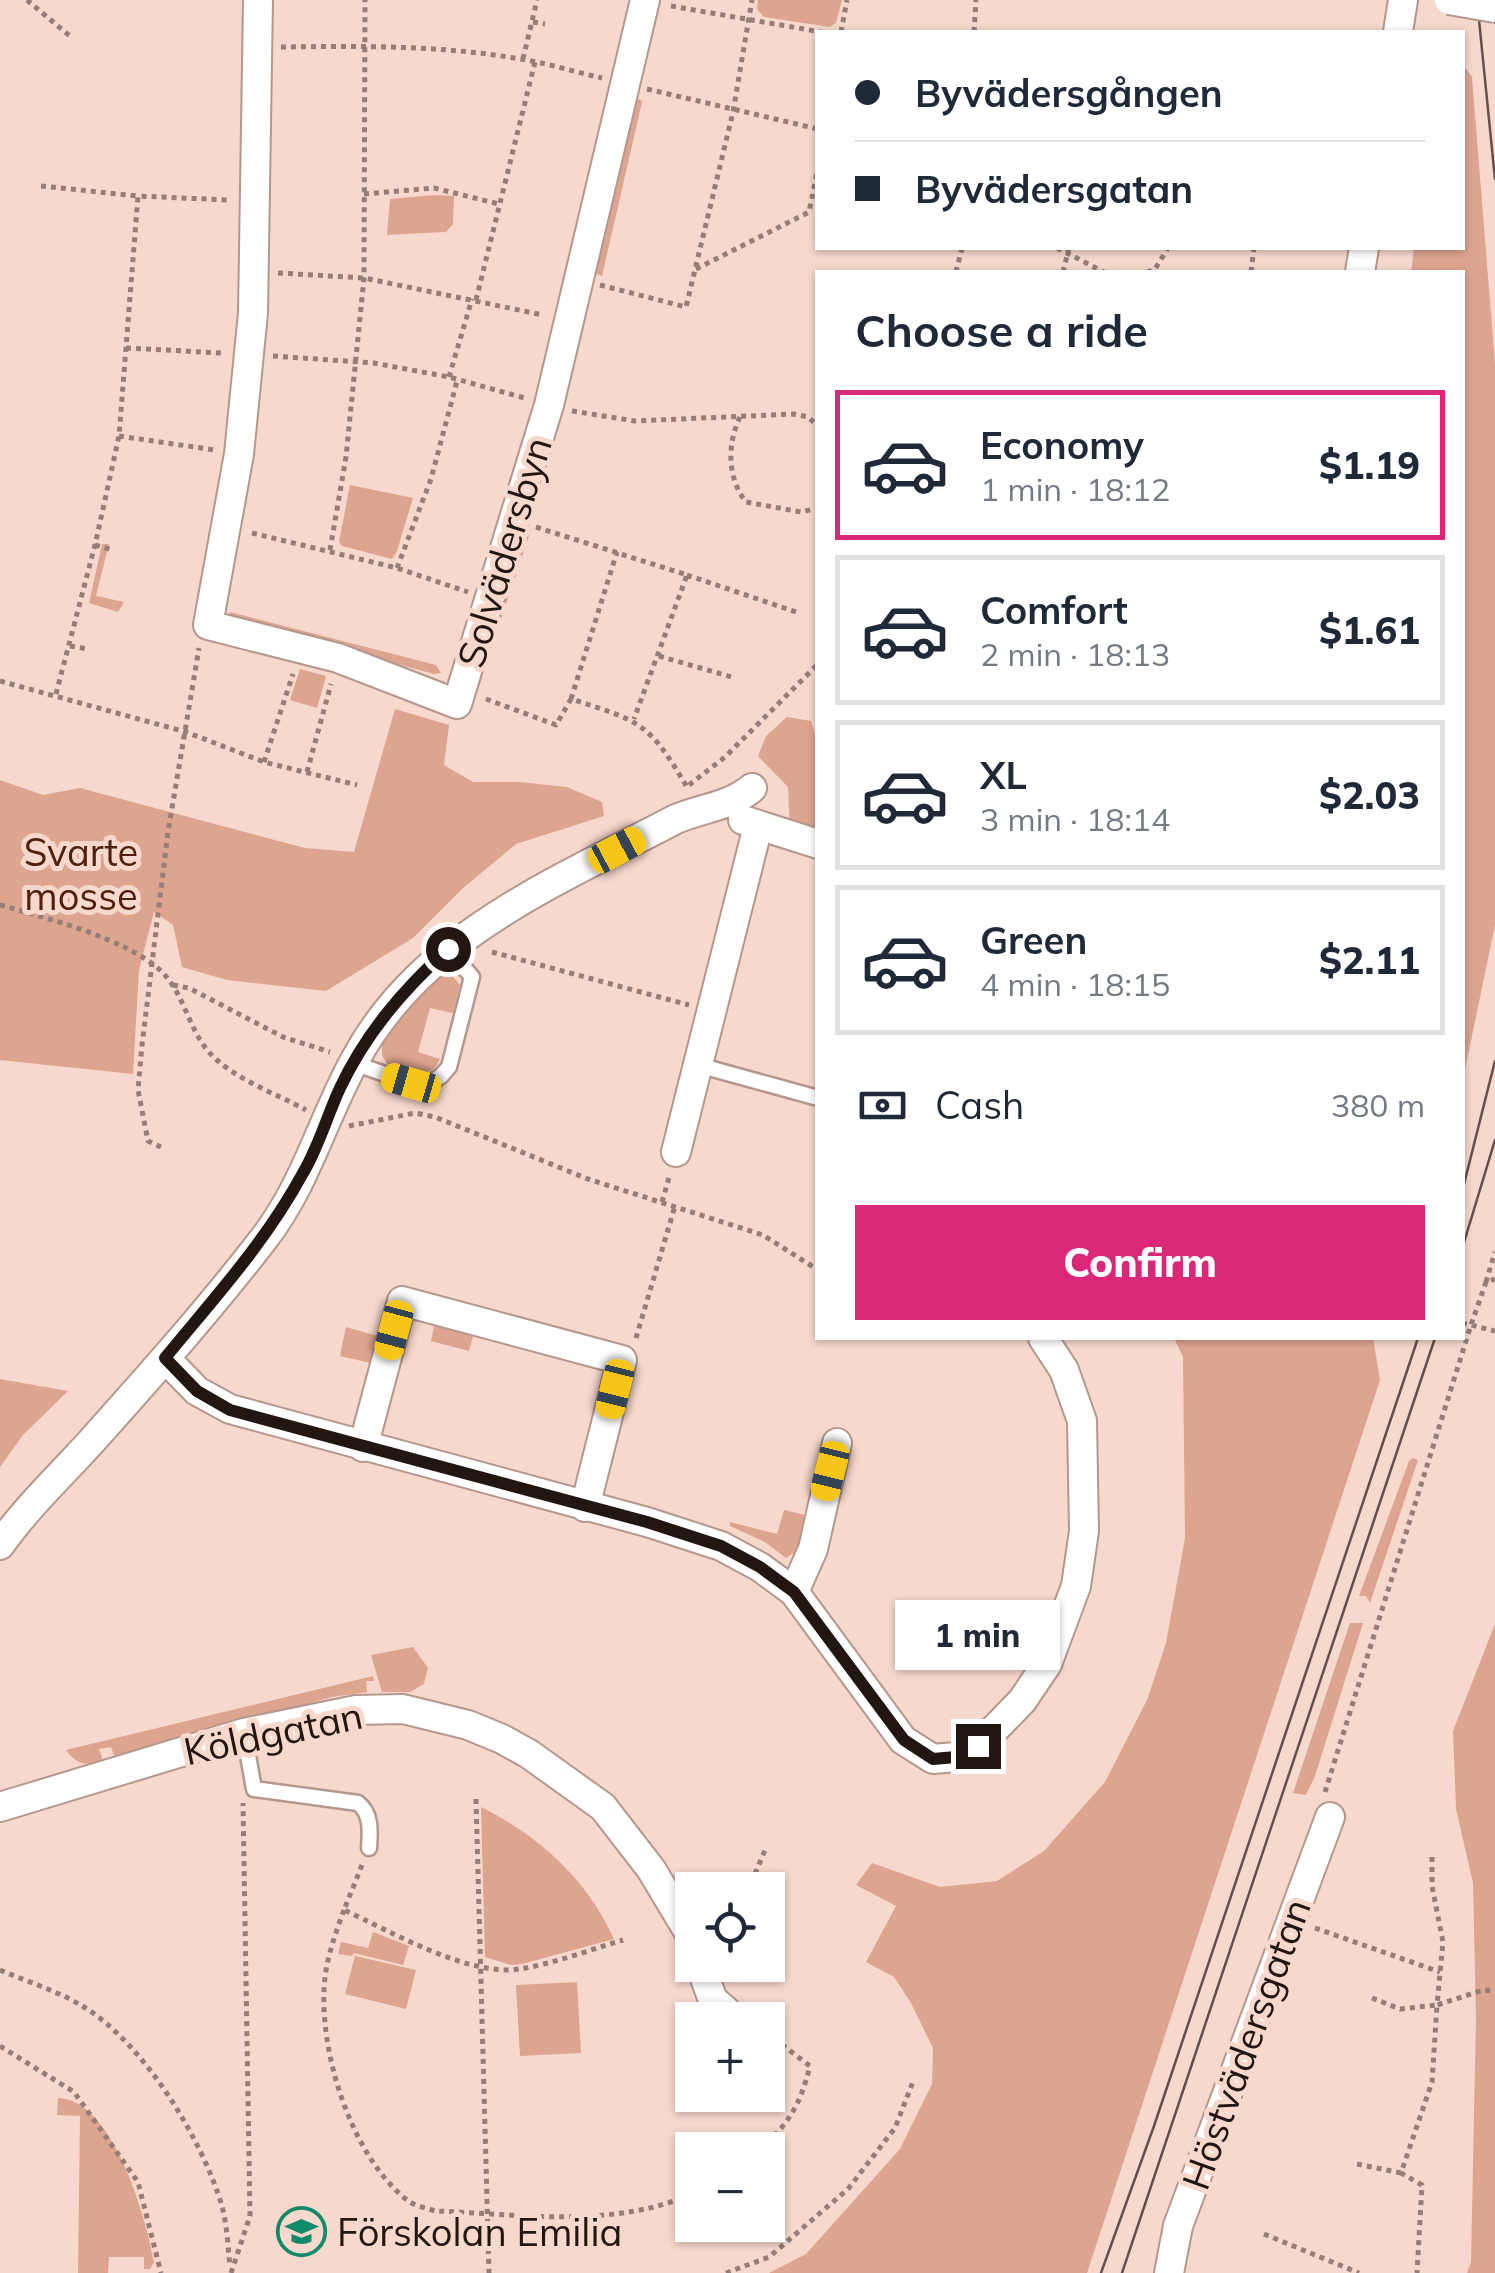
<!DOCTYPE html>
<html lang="en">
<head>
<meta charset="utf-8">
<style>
  body { margin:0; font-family:Mulish,sans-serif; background:#f6f6f7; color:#1f2937; height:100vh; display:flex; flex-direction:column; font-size:38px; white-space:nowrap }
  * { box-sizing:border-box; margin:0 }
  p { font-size:32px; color:#747a83 }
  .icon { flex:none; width:55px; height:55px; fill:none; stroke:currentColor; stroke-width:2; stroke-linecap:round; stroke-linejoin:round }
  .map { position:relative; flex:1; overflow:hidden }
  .panel { position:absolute; left:815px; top:270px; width:650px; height:1070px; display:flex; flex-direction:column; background:#fff; border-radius:0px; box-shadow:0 2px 8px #0004 }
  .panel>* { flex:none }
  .banner { position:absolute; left:815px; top:30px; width:650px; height:220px; border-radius:0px; box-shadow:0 2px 8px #0004; display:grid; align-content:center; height:220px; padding:0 40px; background:#fff }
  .fabs { position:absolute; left:675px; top:1872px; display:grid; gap:20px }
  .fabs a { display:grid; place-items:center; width:110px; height:110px; border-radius:0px; background:#fff; box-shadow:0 2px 8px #0004; font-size:50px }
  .end { position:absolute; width:45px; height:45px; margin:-22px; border:12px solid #211612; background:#fff; box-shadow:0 0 0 5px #fff }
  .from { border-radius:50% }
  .bubble { position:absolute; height:70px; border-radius:0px; background:#fff; box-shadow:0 2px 8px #0004; font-size:32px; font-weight:800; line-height:70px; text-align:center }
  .car { position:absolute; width:30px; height:60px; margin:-30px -15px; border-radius:12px; box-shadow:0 0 8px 2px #0007; background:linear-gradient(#f5c518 24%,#345 0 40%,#f5c518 0 76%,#345 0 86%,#f5c518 0) }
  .banner b { display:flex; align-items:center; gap:35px; height:95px; font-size:38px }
  .banner b+b { border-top:2px solid #e0e1e3 }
  .banner i { width:25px; height:25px; background:#1f2937 }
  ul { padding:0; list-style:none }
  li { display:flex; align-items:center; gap:30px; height:150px; margin:0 20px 15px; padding:0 20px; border:5px solid #e0e1e3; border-radius:0px }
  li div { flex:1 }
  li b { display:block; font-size:38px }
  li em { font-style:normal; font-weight:800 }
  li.on { border-color:#db2777 }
  li>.icon { width:90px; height:90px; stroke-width:1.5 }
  h2 { padding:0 40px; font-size:45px; line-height:120px }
  .pay { display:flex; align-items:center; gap:25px; height:110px; padding:0 40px; font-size:38px }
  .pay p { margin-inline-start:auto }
  .action { display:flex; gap:20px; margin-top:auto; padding:20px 40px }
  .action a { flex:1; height:115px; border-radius:0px; background:#db2777; color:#fff; font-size:40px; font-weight:800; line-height:115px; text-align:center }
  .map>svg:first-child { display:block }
  .green { fill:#dda48f }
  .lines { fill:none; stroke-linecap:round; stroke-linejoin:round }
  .lane-casing { stroke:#b4978d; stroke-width:19 }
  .street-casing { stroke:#b4978d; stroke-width:32 }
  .path { stroke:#947e77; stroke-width:5; stroke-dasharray:5 5; stroke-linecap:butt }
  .lane { stroke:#fff; stroke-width:14 }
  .street { stroke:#fff; stroke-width:28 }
  .tram { stroke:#62514b; stroke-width:2.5 }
  .street-bridge-casing { stroke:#b4978d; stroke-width:32; stroke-linecap:butt }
  .street-bridge { stroke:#fff; stroke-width:28 }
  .route { stroke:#211612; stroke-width:12 }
  .labels { text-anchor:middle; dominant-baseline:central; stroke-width:10; stroke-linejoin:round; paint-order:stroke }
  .street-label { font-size:38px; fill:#211612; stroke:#f7d8cd }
  .park-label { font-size:38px; fill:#51200c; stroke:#f7d8cd }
  .poi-label { font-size:38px; fill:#211612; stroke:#f7d8cd; text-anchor:start }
</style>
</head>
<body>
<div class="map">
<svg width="1495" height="2273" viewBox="0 0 1495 2273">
  <rect width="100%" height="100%" fill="#f7d8cd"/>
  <path class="green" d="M 758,0 L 842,0 L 836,23 L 830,27 L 764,17 L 757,9 Z
    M 1463,65 L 1472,77 L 1495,364 L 1495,925 L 1463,1079 L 1462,272 L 1411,272 L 1414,248 L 1462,248 Z
    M 640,99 L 642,102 L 602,276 L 595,273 L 634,102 Z
    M 435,195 L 454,196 L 453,224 L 446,232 L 387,235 L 390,199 Z
    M 350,485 L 413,498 L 397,551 L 392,559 L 342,546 L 339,542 Z
    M 528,525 L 531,530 L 479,685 L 473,689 L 524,526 Z
    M 102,544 L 109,544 L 96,596 L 124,602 L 118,612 L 89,603 Z
    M 230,612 L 436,665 L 441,673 L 434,674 L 232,619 L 229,617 Z
    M 300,669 L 326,676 L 317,708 L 290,700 Z
    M 395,709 L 449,725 L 444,765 L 473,782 L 519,782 L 567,787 L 602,802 L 604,816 L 516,844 L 462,889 L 413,938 L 326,991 L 227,980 L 182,967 L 173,925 L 154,912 L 139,970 L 133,1074 L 0,1060 L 0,780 L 43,795 L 80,788 L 305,848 L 354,852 Z
    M 787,717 L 811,721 L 817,742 L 817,836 L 790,828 L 788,787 L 758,756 L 766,736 Z
    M 450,973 L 460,985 L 453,1013 L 430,1008 L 418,1052 L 440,1059 L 435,1068 L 423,1074 L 387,1064 L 382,1055 L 382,1038 L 438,974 Z
    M 436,1316 L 476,1325 L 469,1351 L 431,1341 Z
    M 346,1327 L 381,1337 L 375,1364 L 340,1356 Z
    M 1174,1338 L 1373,1338 L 1380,1380 L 1087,2273 L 769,2273 L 806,2254 L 900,2149 L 932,2084 L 933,2048 L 911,2003 L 894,1977 L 866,1962 L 896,1906 L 856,1885 L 872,1863 L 940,1887 L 997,1881 L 1044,1851 L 1105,1782 L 1147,1700 L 1166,1643 L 1185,1538 L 1183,1357 Z
    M 0,1379 L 68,1391 L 23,1435 L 0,1467 Z
    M 1413,1458 L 1418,1460 L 1370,1603 L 1366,1596 L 1359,1596 L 1409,1461 Z
    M 784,1510 L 805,1515 L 797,1551 L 786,1558 L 765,1542 L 730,1526 L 730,1522 L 777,1534 Z
    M 1350,1623 L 1363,1623 L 1315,1776 L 1306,1795 L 1293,1793 Z
    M 1495,1624 L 1495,2273 L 1467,2273 L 1471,2262 L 1476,2017 L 1473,1883 L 1456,1809 L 1453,1731 Z
    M 413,1647 L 428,1668 L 424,1684 L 410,1692 L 382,1692 L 371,1655 Z
    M 373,1676 L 374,1681 L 366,1681 L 367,1692 L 332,1697 L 115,1758 L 111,1747 L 99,1749 L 103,1761 C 86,1766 77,1765 66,1750 Z
    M 481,1807 C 539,1836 587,1879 614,1939 L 522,1964 L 511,1965 L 485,1957 Z
    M 373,1932 L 409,1946 L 403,1965 L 354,1953 L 352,1956 L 338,1954 L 341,1942 L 368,1948 Z
    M 355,1956 L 416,1970 L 406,2009 L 345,1994 Z
    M 577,1982 L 581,2053 L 520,2056 L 516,1985 Z
    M 58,2098 C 113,2099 146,2218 154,2262 L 150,2269 L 144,2269 L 144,2257 L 109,2257 L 108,2273 L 78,2273 L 80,2116 L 57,2115 Z"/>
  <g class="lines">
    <defs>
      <path id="lane" d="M 353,1063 L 411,1083 L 430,1083 L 441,1076 L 449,1067 L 472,977 L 448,949
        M 698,1065 L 818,1098
        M 244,1733 L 254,1789 L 358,1803 C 372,1814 370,1832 369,1848"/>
      <path id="street" d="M 258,0 L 253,313 L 239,454 L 208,625 L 338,658 L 457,704 L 549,405 L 645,0
        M 1398,32 L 1403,0
        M 1360,272 L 1364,248
        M 743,820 L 818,844
        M 676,1152 L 758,826
        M 165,1358 L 197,1391 L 230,1409 L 647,1522 L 721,1546 L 760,1567 L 794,1592 L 903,1740 L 933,1759 L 956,1757 L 978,1746 L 1022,1701 L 1047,1664 L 1076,1586 L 1084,1531 L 1082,1421 L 1064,1370 L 1043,1338
        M 363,1447 L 402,1301 L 622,1360 L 585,1507
        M 0,1545 C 26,1508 60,1476 90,1443 C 149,1377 208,1311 262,1241 C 305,1187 322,1120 355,1060 C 421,936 558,881 676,819 C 702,808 731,806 752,788
        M 794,1592 L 813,1549 L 837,1443
        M 0,1807 L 244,1733 L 356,1710 L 403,1709 L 468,1725 L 502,1739 L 529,1754 L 603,1807 L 651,1869 L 690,1934 L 692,1945
        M 700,1965 L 713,2000 L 727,2012
        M 1169,2273 L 1178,2226 L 1330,1817"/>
    </defs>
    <use href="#lane" class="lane-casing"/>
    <use href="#street" class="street-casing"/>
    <path class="path" d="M 27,0 L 71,37
      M 671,6 L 821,32
      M 533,22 L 545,24
      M 841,32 L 847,0
      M 974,32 L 976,0
      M 281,47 C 360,46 441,45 520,59 C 547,63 575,72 602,78
      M 523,59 L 537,0
      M 647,89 L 818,129
      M 41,186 L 138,196
      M 364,194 L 434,188 L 499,204
      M 1057,248 L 1104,272
      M 696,269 L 809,212 L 818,167
      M 956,272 L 962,248
      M 1063,272 L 1069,248
      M 1147,272 L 1155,269 L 1168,248
      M 1251,272 L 1254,248
      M 278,273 L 364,278 L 543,315
      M 600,285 L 686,307 L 733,112 L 752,0
      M 476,300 L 535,62
      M 126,348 L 222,353
      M 273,356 L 374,363 L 449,377 L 528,399
      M 449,377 L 472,299
      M 572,411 L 635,421 L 794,414 L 808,417 L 818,426
      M 740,417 C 727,444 727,478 746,502 L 801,512 L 818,508
      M 119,436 L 215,450
      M 536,527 L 687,575 L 634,719
      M 252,533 L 397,568 L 468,592
      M 95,545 L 113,550
      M 330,550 L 346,457 L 364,278 L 365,0
      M 397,568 L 431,479 L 457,381
      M 687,575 L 796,612
      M 70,646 L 88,649
      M 659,656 L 735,678
      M 0,681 L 186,732 L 264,762 L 357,785
      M 56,694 L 95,545 L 119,436 L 138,196 L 228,200
      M 486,699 L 556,725 L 571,699 C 642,722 649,722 688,789
      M 571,699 L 617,552
      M 264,762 L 293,674
      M 307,772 L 331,684
      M 689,785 L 725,757 L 818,664
      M 0,905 C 44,917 130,940 162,972 C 184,994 188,1027 208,1051 C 231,1078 275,1093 306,1110
      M 492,952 L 689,1005
      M 173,985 L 189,988 L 283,1037 L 330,1052
      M 349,1126 L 415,1113 L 435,1117 L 588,1179 L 763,1235 L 818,1270
      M 161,1147 L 148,1141 L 138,1090 L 142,1045 L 168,832 L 199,648
      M 662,1202 L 670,1174
      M 1486,1282 L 1495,1252
      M 1462,1323 L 1471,1325 L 1486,1282 L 1495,1279
      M 636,1338 L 675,1206
      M 1325,1792 L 1471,1325 L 1495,1331
      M 476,1799 L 489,2273
      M 1432,1857 L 1432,1886 L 1443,1942 L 1437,2005 L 1483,1990 L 1495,1991
      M 362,1865 L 344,1910 C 390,1931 469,1977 519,1969 C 553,1964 589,1950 623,1940
      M 744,1890 L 751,1883 L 766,1848
      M 344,1910 C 336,1932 328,1954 325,1977 C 317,2047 350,2155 407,2200 C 414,2206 427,2208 435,2211 C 521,2214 612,2229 692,2194
      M 1315,1928 L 1440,1972
      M 0,1970 C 28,1982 58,1991 84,2007 C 145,2045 202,2139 222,2206 C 227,2225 228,2247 230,2267
      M 1372,1998 L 1400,2009 L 1437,2005 L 1432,2082 L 1401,2173 L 1422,2185 L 1417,2273
      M 0,2046 L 74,2092 L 138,2182 L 161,2273
      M 760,2150 C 790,2122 800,2105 810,2066 L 768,2034
      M 1357,2164 L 1401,2173
      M 1264,2234 L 1359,2273
      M 231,2273 L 250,2216 L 243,1803
      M 726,2273 L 769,2257 L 848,2189 L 895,2128 L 914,2079"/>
    <use href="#lane" class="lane"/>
    <use href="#street" class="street"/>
    <path class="tram" d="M 1477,0 L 1495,179
      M 1493,0 L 1495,23
      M 1462,1192 L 1495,1061
      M 1462,1249 L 1495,1140
      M 1101,2273 L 1154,2126 L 1418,1338
      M 1122,2273 L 1435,1338"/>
    <defs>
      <path id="street-bridge" d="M 1449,0 L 1495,8"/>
    </defs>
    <use href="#street-bridge" class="street-bridge-casing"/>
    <use href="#street-bridge" class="street-bridge"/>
  </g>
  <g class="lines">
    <path class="route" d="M 448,949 C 403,990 366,1033 340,1088 C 327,1116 319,1146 303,1173 C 265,1243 215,1297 165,1358 L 197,1391 L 230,1410 L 647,1522 L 721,1546 L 760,1567 L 794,1592 L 904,1740 L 933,1759 L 956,1757 L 978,1746"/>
  </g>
  <defs>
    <symbol id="school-ring" viewBox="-11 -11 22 22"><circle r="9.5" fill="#f7d8cd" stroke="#118a6c" stroke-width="1.5"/><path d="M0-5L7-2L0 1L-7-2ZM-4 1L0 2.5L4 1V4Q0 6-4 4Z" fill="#118a6c"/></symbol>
  </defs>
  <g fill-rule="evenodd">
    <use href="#school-ring" x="274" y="2204" width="55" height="55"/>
  </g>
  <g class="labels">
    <g class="street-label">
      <text transform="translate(504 552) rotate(-73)">Solvädersbyn</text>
      <text transform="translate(273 1733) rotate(-12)">Köldgatan</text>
      <text transform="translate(1246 2044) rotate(-70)">Höstvädersgatan</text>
    </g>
    <g class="park-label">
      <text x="81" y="852">Svarte<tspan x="81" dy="44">mosse</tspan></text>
    </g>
    <g class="poi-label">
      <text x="337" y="2232">Förskolan Emilia</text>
    </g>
  </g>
</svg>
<div class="fabs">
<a><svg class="icon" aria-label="locate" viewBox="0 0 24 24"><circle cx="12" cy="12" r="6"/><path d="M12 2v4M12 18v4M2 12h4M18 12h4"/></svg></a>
<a>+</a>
<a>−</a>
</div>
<i class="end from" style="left:448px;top:949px"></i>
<i class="end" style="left:978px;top:1746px"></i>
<div class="bubble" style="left:895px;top:1600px;width:165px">1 min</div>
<i class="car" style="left:617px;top:850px;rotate:62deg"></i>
<i class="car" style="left:411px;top:1083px;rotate:286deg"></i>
<i class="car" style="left:394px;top:1330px;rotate:195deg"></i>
<i class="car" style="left:615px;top:1389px;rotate:194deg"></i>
<i class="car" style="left:830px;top:1471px;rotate:194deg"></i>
<div class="banner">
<b><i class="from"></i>Byvädersgången</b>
<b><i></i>Byvädersgatan</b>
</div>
<section class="panel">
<h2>Choose a ride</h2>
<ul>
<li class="on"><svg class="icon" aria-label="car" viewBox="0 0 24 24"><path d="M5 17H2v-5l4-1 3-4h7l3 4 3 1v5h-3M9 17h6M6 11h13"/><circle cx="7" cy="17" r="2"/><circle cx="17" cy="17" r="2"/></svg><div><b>Economy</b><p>1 min · 18:12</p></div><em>$1.19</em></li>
<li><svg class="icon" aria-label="car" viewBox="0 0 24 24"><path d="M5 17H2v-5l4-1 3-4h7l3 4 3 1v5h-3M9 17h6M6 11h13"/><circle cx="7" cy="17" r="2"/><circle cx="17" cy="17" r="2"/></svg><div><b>Comfort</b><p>2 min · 18:13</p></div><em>$1.61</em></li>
<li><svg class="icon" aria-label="car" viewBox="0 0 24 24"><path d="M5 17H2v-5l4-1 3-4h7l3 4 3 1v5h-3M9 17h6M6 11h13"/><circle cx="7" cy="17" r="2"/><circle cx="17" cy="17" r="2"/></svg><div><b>XL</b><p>3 min · 18:14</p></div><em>$2.03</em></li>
<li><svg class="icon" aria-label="car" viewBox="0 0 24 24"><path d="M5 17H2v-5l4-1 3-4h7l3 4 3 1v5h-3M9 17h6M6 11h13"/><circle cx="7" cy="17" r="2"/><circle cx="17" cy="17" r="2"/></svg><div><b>Green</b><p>4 min · 18:15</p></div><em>$2.11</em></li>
</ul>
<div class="pay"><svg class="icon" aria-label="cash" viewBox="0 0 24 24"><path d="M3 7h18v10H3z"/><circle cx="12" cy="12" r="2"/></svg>Cash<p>380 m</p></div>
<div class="action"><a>Confirm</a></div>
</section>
</div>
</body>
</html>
